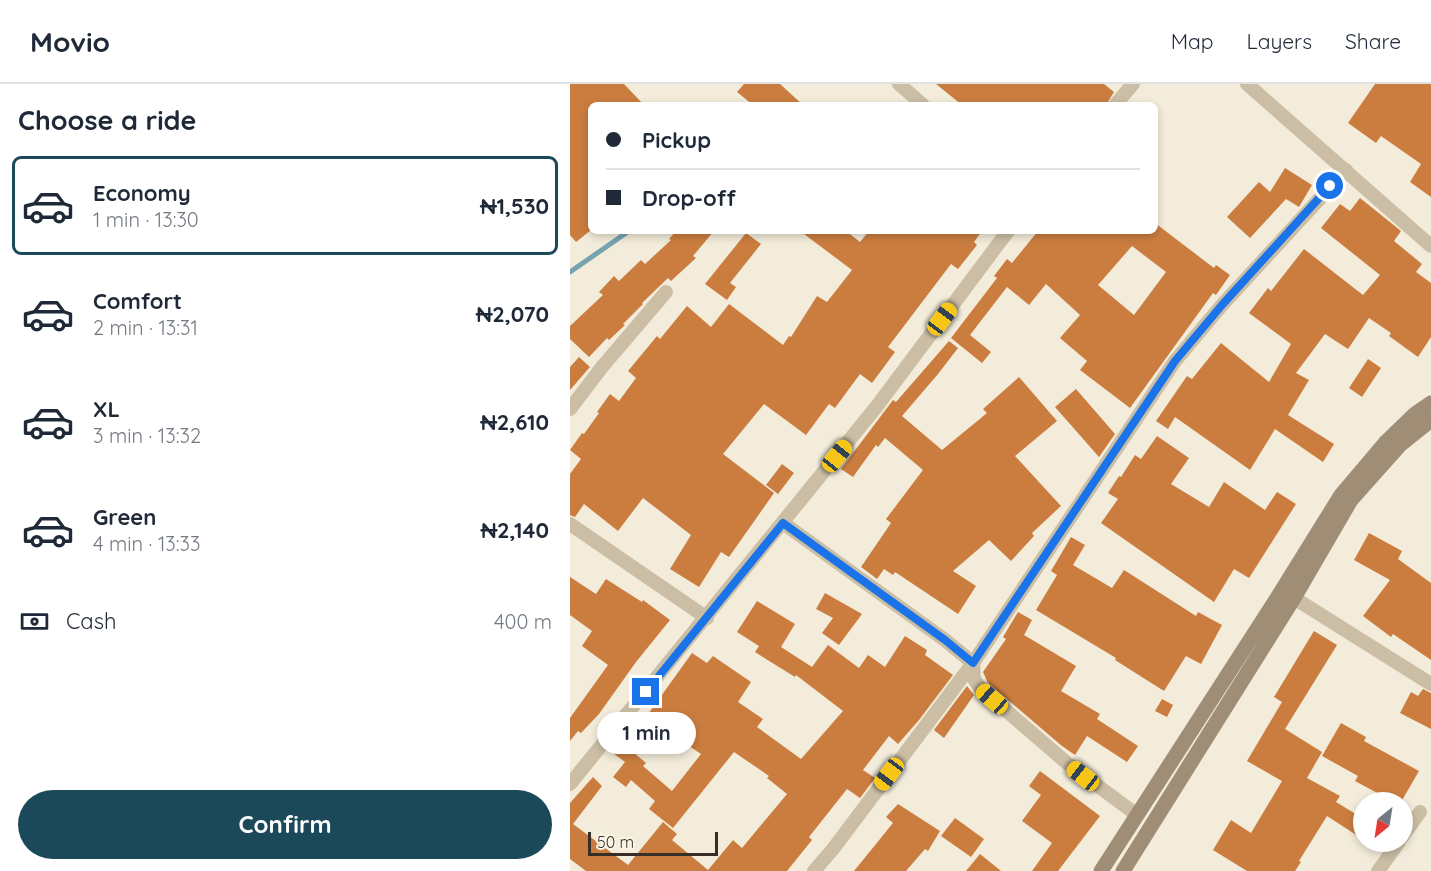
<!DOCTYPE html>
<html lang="en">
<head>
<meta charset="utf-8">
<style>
  body { margin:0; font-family:Quicksand,sans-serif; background:#f6f6f7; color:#1f2937; height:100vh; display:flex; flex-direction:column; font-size:22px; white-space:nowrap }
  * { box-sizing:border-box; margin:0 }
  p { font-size:20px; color:#747a83 }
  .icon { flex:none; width:33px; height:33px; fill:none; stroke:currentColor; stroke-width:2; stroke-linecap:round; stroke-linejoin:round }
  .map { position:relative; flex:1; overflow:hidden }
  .sheet { display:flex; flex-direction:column; background:#fff; width:570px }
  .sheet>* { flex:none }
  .top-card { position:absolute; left:18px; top:18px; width:570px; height:132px; border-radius:9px; box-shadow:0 3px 9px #0003; display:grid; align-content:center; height:132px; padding:0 18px; background:#fff }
  .needle { width:39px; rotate:210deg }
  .buttons { position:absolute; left:783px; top:708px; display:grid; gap:12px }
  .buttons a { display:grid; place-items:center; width:60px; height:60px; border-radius:50%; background:#fff; box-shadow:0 3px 9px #0003; font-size:30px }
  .scale { position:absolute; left:18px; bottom:15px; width:130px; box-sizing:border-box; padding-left:6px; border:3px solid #372f27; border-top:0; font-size:16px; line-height:21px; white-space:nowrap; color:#372f27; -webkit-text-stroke:4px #faf5e6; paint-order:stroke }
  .end { position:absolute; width:27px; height:27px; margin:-14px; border:8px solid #1a73e8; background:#fff; box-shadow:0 0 0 3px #fff }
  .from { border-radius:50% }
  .bubble { position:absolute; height:42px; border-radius:21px; background:#fff; box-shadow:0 3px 9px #0003; font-size:20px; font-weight:700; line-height:42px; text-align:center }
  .car { position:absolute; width:18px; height:36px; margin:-18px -9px; border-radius:8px; box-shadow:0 0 4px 2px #0007; background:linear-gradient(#f5c518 24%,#345 0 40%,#f5c518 0 76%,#345 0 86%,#f5c518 0) }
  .top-card b { display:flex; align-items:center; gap:21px; height:57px; font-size:22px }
  .top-card b+b { border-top:2px solid #e0e1e3 }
  .top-card i { width:15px; height:15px; background:#1f2937 }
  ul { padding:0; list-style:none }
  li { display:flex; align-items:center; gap:18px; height:99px; margin:0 12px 9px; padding:0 6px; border:3px solid transparent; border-radius:9px }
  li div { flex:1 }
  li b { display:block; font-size:22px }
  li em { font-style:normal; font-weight:700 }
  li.on { border-color:#1b495a }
  li>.icon { width:54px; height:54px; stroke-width:1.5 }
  h2 { padding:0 18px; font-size:27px; line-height:72px }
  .pay { display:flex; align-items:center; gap:15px; height:66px; padding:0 18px; font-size:22px }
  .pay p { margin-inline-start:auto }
  .action { display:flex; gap:12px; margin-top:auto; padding:12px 18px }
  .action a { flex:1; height:69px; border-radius:36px; background:#1b495a; color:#fff; font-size:24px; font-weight:700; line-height:69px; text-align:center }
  header { display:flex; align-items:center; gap:36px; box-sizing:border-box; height:84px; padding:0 30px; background:#fff; border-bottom:2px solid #e0e1e3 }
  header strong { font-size:28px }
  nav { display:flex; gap:33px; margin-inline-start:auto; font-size:21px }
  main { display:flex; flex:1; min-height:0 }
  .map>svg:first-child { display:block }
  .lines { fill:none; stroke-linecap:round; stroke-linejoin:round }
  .stream { stroke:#77a3b1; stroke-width:5 }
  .building { fill:#cb7d3f; fill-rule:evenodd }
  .street { stroke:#cbbea5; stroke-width:14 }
  .secondary { stroke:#9f8d76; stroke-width:15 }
  .route { stroke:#1a73e8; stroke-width:8 }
</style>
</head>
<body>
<header>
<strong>Movio</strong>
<nav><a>Map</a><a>Layers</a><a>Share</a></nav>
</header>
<main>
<section class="sheet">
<h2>Choose a ride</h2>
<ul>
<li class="on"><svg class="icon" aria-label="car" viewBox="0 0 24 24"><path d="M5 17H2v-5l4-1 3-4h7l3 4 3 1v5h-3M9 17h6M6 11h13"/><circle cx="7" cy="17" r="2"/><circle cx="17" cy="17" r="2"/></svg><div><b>Economy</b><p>1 min · 13:30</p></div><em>₦1,530</em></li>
<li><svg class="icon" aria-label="car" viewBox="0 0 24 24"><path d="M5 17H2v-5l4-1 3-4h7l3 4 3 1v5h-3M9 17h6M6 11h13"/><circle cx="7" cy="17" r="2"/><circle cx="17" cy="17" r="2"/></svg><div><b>Comfort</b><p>2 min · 13:31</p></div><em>₦2,070</em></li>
<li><svg class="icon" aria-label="car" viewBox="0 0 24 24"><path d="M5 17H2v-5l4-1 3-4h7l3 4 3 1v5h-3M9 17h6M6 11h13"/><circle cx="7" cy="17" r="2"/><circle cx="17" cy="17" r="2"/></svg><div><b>XL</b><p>3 min · 13:32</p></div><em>₦2,610</em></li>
<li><svg class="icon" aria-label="car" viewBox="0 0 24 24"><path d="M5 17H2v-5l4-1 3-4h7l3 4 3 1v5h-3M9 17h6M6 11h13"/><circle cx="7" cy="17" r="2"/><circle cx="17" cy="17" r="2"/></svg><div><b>Green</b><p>4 min · 13:33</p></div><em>₦2,140</em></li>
</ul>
<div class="pay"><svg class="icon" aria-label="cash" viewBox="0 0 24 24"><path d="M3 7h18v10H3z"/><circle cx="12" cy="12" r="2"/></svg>Cash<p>400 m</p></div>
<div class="action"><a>Confirm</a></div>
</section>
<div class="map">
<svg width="861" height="787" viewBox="0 0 861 787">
  <rect width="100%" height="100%" fill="#f3ecda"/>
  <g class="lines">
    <path class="stream" d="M 0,188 L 59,147"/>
  </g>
  <path class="building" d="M 0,0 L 54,0 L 74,21 L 21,21 L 21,146 L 6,158 L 0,151 Z
    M 174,0 L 210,0 L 233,21 L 183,21 L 167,8 Z
    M 366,0 L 534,0 L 544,8 L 536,21 L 392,21 Z
    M 805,0 L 861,0 L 861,113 L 840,98 L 851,80 L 811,52 L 806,59 L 778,39 Z
    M 715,84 L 742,101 L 729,123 L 716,115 L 680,154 L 657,133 L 689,98 L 700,108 Z
    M 790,114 L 831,147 L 824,157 L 852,180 L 846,188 L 861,199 L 861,253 L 848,273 L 819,252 L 821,249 L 799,234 L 778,265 L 755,250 L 726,289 L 739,296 L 718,331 L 764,360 L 753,378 L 705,345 L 680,386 L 605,333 L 598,345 L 586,337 L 617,292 L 622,295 L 651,259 L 699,298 L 721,260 L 679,229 L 698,204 L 701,207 L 734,165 L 793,211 L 810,191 L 751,144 L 770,120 L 780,127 Z
    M 585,139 L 644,184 L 646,181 L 660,191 L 646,211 L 643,209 L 560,324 L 510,286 L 517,277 L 490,254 L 510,231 L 476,200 L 459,221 L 437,203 L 400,251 L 421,268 L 412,279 L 381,254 L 427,194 L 424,192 L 437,175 L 442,179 L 468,147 L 585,147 ZM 562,162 L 596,188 L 564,231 L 528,201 Z
    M 106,147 L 144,147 L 123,172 L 126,174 L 101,197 L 98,194 L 72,219 L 73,220 L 53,240 L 55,241 L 39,256 L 37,254 L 19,273 L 0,255 L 0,242 L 33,211 L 29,208 L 44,192 L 49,197 L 71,176 L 75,180 L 101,156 L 99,155 Z
    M 230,147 L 276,147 L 290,158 L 299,147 L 412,147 L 404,158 L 407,161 L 388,185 L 381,180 L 318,263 L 325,268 L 302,299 L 290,290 L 265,324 L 259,320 L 236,351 L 194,320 L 153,370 L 204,409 L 159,473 L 151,468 L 129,503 L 100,485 L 121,451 L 73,414 L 48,447 L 14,420 L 5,433 L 0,431 L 0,390 L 11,375 L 0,366 L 12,349 L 14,350 L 29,329 L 27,328 L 40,310 L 49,317 L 66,294 L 58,287 L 87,252 L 90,255 L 117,222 L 141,243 L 159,220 L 213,261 L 219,252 L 221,253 L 247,212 L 257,218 L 282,186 Z
    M 176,149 L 191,160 L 160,199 L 166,203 L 157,216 L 135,200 Z
    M 379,257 L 388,264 L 368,290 L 332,332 L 372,366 L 417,329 L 413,325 L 449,293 L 487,337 L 445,372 L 491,422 L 462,449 L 464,452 L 441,477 L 419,456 L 383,487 L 406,502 L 388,530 L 325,488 L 323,491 L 314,485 L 307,495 L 291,483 L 321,439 L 316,435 L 353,386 L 315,354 L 308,363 L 306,361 L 283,393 L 271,385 L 323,316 L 326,318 Z
    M 9,273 L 20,283 L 0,306 L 0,283 Z
    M 798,275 L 811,284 L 792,313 L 779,304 Z
    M 506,305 L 545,350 L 529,373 L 485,323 Z
    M 587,352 L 619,374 L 601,400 L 639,423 L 654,398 L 695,426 L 707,408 L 726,420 L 679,494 L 664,485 L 644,518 L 531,439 L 548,415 L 538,409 L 549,392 L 551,393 L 565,371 L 571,375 Z
    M 212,380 L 224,389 L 208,410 L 196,401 Z
    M 799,449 L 832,467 L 828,475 L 861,499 L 861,576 L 823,550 L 821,553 L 793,532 L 820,496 L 784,476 Z
    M 501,453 L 515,461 L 503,481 L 542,504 L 554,486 L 626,532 L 628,528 L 652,541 L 631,580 L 616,572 L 594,607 L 545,576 L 546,574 L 466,526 L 487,491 L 481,487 Z
    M 0,493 L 26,510 L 36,495 L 72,518 L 73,516 L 100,536 L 66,578 L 29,630 L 11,649 L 8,647 L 0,657 L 0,634 L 38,581 L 12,562 L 22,547 L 0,531 Z
    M 255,509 L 292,530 L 269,561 L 252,549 L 263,534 L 246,525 Z
    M 187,517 L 225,540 L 211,563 L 242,583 L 258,561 L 289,584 L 298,571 L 315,583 L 335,552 L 357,566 L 355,571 L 383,591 L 349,636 L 328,660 L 319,652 L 293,686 L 305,694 L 290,714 L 277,705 L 239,753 L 242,756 L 217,787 L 16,787 L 0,775 L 0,719 L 23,693 L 32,702 L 3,740 L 58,781 L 93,738 L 107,750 L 102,756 L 138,786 L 163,756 L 172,764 L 217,710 L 197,694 L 199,692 L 164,668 L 103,744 L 79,725 L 85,717 L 61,696 L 56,703 L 43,693 L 55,678 L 40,667 L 49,656 L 76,679 L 73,682 L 102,707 L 131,670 L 76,633 L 122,569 L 137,579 L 143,572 L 181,598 L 168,618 L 193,635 L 187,643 L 231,675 L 273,627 L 226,591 L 225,593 L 185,568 L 189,562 L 167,548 Z
    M 448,528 L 462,536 L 454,551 L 506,582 L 491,607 L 530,630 L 527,635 L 568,662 L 557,678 L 517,652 L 505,671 L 492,662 L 418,599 L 413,588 L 436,555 L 433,553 Z
    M 744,547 L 767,561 L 715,645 L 752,668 L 737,694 L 770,712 L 766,718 L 794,735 L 794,756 L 757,732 L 729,777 L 731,778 L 725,787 L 677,787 L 643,766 L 661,736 L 681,749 L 712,697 L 677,677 L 712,618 L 704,613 Z
    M 397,602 L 404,611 L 374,654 L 364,646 Z
    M 853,605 L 861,609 L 861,645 L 830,629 L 841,608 L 848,612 Z
    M 592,615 L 603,621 L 597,633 L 585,627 Z
    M 771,639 L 796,653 L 794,657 L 849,687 L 831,718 L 824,718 L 785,697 L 788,692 L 752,672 Z
    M 470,687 L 530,732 L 488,787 L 462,787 L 482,759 L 452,737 L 471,711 L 459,702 Z
    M 328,720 L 370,747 L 358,767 L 355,765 L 336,787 L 284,787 L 323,739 L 316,733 Z
    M 385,734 L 414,755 L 401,773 L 371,752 Z
    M 410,770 L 431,787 L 396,787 Z"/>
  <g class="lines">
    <path class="street" d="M 329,0 L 353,21
      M 677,0 L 861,162
      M 545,21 L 563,0
      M 0,325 L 32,283 L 96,208
      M 213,439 L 375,556 L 403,579 L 404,595 L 411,605 L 497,679 L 567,731
      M 0,440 L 137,534
      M 724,514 L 861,600
      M 0,700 L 307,322 L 438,147
      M 832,753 L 850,728
      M 244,787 L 263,765 L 403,579 L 605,277 L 652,221 L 776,86
      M 808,787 L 829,758"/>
    <path class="secondary" d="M 531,787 L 707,514 L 771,411 L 815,359 L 845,330 L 861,319
      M 553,787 L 724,514 L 781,416 L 830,361 L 861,336"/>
  </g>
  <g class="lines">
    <path class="route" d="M 76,608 L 213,439 L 375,556 L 403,579 L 605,277 L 652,221 L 760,102"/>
  </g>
</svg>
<div class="buttons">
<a><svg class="needle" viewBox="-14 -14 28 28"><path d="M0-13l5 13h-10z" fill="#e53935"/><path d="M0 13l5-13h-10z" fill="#747a83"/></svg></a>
</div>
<div class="scale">50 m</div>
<i class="end from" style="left:760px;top:102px"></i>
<i class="end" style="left:76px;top:608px"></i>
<div class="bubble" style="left:27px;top:628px;width:99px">1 min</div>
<i class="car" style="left:372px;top:235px;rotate:37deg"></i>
<i class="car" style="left:267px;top:372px;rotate:39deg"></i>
<i class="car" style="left:422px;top:615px;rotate:311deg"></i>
<i class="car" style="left:319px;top:690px;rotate:217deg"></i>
<i class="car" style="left:513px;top:692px;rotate:308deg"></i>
<div class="top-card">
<b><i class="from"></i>Pickup</b>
<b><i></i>Drop-off</b>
</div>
</div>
</main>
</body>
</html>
